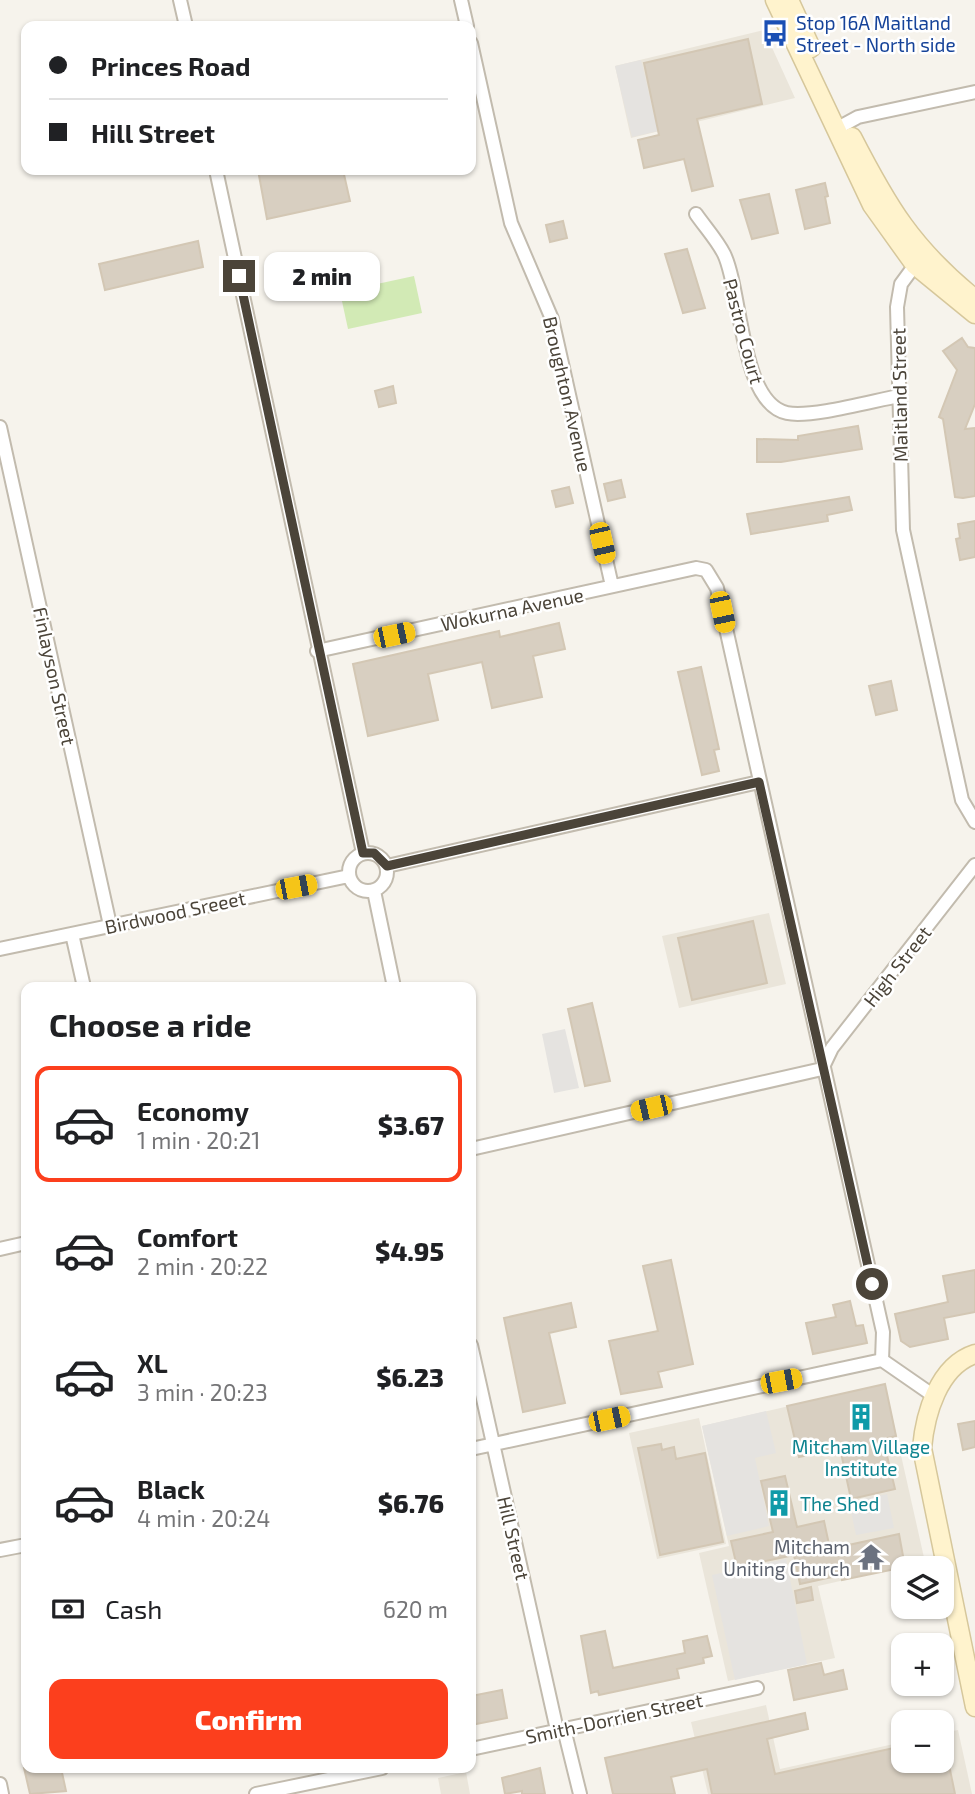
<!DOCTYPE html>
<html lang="en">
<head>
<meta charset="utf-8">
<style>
  body { margin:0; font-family:"Exo 2",sans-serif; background:#f2f2f2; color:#202124; height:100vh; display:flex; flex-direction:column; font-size:26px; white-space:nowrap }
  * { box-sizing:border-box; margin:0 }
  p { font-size:23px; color:#757577 }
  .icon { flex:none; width:38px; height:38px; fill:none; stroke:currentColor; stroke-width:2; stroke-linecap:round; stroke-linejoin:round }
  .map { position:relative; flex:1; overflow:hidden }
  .side { position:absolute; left:21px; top:982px; width:455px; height:791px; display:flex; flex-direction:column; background:#fff; border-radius:14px; box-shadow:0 2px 5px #0004 }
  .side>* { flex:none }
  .top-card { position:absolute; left:21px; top:21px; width:455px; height:154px; border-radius:14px; box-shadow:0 2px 5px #0004; display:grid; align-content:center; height:154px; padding:0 28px; background:#fff }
  .fabs { position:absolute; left:891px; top:1556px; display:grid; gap:14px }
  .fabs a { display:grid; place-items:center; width:63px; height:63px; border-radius:14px; background:#fff; box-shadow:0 2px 5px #0004; font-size:35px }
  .end { position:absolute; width:32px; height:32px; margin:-16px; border:9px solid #4b4439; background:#fff; box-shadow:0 0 0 4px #fff }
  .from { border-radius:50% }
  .bubble { position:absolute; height:49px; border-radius:14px; background:#fff; box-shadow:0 2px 5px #0004; font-size:23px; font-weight:800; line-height:49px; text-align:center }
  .car { position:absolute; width:21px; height:42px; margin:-21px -10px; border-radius:9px; box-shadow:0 0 5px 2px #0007; background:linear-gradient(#f5c518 24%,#345 0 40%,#f5c518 0 76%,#345 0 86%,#f5c518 0) }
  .top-card b { display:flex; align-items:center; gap:24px; height:66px; font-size:26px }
  .top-card b+b { border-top:2px solid #e0e0e0 }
  .top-card i { width:18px; height:18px; background:#202124 }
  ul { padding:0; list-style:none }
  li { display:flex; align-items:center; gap:21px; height:116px; margin:0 14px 10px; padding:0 14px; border:4px solid transparent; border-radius:14px }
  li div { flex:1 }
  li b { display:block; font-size:26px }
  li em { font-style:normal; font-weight:800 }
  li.selected { border-color:#fc3f1d }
  li>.icon { width:63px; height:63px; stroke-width:1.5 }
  h2 { padding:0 28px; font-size:32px; line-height:84px }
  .pay { display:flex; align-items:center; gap:18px; height:77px; padding:0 28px; font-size:26px }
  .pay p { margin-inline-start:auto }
  .button { display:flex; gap:14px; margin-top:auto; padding:14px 28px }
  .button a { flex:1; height:80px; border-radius:14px; background:#fc3f1d; color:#fff; font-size:28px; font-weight:800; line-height:80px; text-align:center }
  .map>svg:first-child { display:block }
  .residential { fill:#eae5da }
  .green { fill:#d2eab5 }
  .parking { fill:#e5e3e0 }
  .building { fill:#d8cfc1; stroke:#d3c7b4; stroke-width:2 }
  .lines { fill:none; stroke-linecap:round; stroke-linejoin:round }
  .street-casing { stroke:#c2bbae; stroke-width:16 }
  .secondary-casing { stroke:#d6c79b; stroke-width:21 }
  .street { stroke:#fff; stroke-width:12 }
  .secondary { stroke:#fff3cd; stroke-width:18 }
  .route { stroke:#4b4439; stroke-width:9 }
  .labels { text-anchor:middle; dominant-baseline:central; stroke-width:5; stroke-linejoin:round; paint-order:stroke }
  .transit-label { font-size:19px; fill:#164399; stroke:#fff; text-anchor:start }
  .street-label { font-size:19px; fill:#4b4439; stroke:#fff }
  .culture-label { font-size:19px; fill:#0d838f; stroke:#fff }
  .worship-label { font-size:19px; fill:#5b616d; stroke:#fff; text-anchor:end }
</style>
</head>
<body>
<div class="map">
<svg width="975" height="1794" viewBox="0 0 975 1794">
  <rect width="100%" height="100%" fill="#f6f3ec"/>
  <path class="residential" d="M 764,30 L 795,98 L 631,138 L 615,66 Z
    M 769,913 L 786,984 L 679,1008 L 662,936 Z
    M 885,1384 L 925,1562 L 818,1586 L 835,1658 L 728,1681 L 699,1553 L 729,1546 L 702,1426 Z
    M 699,1418 L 726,1544 L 657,1559 L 629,1433 Z
    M 766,1705 L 780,1769 L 903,1742 L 903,1760 L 942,1760 L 942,1733 L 958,1730 L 972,1794 L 708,1794 L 691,1722 Z
    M 466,1772 L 470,1794 L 441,1794 L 438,1778 Z"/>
  <path class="green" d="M 414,276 L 422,313 L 348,329 L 340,292 Z"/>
  <path class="parking" d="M 641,60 L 658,131 L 632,137 L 615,66 Z
    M 565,1029 L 579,1088 L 554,1093 L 542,1034 Z
    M 766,1411 L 776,1453 L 755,1458 L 769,1526 L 727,1536 L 702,1426 Z
    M 887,1494 L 894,1528 L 856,1535 L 849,1502 Z
    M 786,1559 L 807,1664 L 735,1680 L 712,1575 Z"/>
  <path class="building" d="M 748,39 L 762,104 L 697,119 L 713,186 L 692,191 L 684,159 L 644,168 L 638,140 L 659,135 L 644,63 Z
    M 258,170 L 343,170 L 350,201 L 267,219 Z
    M 825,183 L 828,196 L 825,197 L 830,223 L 805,229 L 796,190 Z
    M 769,194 L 778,233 L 752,239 L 740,200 Z
    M 563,221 L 567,238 L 550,242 L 546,225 Z
    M 198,241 L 203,267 L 105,290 L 99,264 Z
    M 687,249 L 705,308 L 683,313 L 665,254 Z
    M 962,338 L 968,347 L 975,348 L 975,404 L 965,429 L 975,428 L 975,496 L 963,498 L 955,497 L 943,419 L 939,417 L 957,370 L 943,351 Z
    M 393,386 L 396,403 L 379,407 L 375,391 Z
    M 858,426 L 862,449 L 781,462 L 757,462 L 757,439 L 798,440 L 798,436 Z
    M 621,480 L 625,497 L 608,501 L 604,484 Z
    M 569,487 L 573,503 L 556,507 L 552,491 Z
    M 849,497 L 852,510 L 827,515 L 828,521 L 751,534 L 747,514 Z
    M 975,521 L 975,557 L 960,560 L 956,539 L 960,538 L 958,524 Z
    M 559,623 L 565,649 L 533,656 L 542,697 L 492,708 L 482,662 L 428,674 L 438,720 L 368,736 L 353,664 L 499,631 L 500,637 Z
    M 701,667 L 719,749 L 714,750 L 719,771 L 702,775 L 678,672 Z
    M 891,681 L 897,710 L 876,715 L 869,686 Z
    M 753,921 L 767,983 L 692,1000 L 678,938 Z
    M 592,1003 L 610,1081 L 585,1086 L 568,1009 Z
    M 671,1260 L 693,1364 L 658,1372 L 662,1387 L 621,1394 L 609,1341 L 658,1331 L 643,1266 Z
    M 975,1270 L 975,1312 L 944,1318 L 948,1339 L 910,1347 L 901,1341 L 895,1314 L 948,1302 L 943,1276 Z
    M 850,1301 L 856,1326 L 863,1325 L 867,1343 L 813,1354 L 806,1323 L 836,1317 L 833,1305 Z
    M 571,1303 L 576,1327 L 549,1333 L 565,1403 L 523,1412 L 504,1318 Z
    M 885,1384 L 896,1436 L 883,1439 L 895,1489 L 851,1499 L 840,1448 L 799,1457 L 787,1406 Z
    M 975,1421 L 975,1447 L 963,1450 L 958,1424 Z
    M 661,1444 L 662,1450 L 674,1447 L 676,1459 L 705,1453 L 723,1542 L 660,1555 L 638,1448 Z
    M 785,1476 L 797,1527 L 824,1521 L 830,1549 L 899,1534 L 905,1567 L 842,1580 L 841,1575 L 800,1584 L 794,1555 L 737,1567 L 731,1541 L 773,1532 L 761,1481 Z
    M 811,1587 L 813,1600 L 797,1603 L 795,1591 Z
    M 605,1631 L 613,1668 L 685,1653 L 683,1641 L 707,1636 L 712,1656 L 703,1658 L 704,1663 L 677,1669 L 679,1678 L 599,1695 L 598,1691 L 591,1693 L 581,1636 Z
    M 821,1663 L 824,1675 L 843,1670 L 847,1689 L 794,1700 L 788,1670 Z
    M 502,1690 L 507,1718 L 471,1725 L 471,1696 Z
    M 805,1713 L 808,1729 L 767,1739 L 775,1774 L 903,1746 L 903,1760 L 948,1760 L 955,1794 L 712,1794 L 707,1769 L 671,1777 L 675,1794 L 613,1794 L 605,1758 Z
    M 24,1768 L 61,1768 L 66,1791 L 30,1794 Z
    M 540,1768 L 545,1794 L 522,1794 L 522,1791 L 505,1794 L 502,1778 Z"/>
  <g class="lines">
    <defs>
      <path id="street" d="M 180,0 L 186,26
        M 461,0 L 467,26
        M 471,43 L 511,223 L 552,319 L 612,586
        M 836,129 L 858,117 L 975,92
        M 216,170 L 363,853
        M 696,214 C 705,227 717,240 724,254 C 742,291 740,403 787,413 C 811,418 872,401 899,396
        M 915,265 L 901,284 L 897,307 L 903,530 L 962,800 L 975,822
        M 0,427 L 110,925
        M 317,651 L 696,568 L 706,570 L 717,588 L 883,1332 L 882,1360 L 934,1396
        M349 872a19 19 0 1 1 38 0a19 19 0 1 1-38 0Z
        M 387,866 L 759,782
        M 374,891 L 394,987
        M 72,934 L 84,987
        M 0,949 L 349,876
        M 471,1149 L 822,1069 L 832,1048 L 975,865
        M 0,1249 L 26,1243
        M 471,1345 L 557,1730
        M 471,1449 L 882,1360
        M 0,1550 L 26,1545
        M 564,1729 L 580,1794
        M 471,1749 L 757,1688
        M 0,1784 L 2,1794
        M 256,1794 L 382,1768"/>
      <path id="secondary" d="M 775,0 L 872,205 L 915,265 L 975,314
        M 789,0 L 811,48
        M 852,137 C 888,207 912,248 975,299
        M 975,1354 C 938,1366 925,1415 922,1448 L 975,1707"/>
    </defs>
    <use href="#street" class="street-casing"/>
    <use href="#secondary" class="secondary-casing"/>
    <use href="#street" class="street"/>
    <use href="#secondary" class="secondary"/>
  </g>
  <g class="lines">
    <path class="route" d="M 239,276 L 363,853 L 374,853 L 387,866 L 759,782 L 872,1284"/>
  </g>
  <defs>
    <symbol id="bus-bare" viewBox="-9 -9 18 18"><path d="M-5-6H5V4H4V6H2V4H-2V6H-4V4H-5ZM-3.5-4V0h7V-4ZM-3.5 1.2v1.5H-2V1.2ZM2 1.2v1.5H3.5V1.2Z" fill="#1a4fb4" stroke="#fff" stroke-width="2.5" paint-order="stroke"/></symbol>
    <symbol id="building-bare" viewBox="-9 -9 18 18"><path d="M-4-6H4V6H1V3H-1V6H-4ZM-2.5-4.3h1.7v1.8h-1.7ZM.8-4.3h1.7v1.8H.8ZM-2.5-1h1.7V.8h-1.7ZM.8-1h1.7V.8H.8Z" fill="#0f9aa8" stroke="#fff" stroke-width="2.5" paint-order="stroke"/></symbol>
    <symbol id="temple-bare" viewBox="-9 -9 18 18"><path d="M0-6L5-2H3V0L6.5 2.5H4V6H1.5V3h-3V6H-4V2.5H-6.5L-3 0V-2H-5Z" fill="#6b7280" stroke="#fff" stroke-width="2.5" paint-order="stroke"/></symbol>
  </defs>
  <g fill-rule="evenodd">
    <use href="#bus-bare" x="756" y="14" width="38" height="38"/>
    <use href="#building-bare" x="842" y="1398" width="38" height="38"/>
    <use href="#building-bare" x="760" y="1484" width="38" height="38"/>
    <use href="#temple-bare" x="852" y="1538" width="38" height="38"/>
  </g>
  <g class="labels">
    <g class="transit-label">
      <text x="796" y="22">Stop 16A Maitland<tspan x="796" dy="22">Street - North side</tspan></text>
    </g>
    <g class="street-label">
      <text transform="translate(744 331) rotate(75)">Pastro Court</text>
      <text transform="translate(568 394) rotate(77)">Broughton Avenue</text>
      <text transform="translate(899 395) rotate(-91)">Maitland Street</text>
      <text transform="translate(512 609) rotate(-12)">Wokurna Avenue</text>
      <text transform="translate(55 676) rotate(78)">Finlayson Street</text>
      <text transform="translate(175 912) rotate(-12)">Birdwood Sreeet</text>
      <text transform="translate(897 966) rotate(-52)">High Street</text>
      <text transform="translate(514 1538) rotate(77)">Hill Street</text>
      <text transform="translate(614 1718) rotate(-12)">Smith-Dorrien Street</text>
    </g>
    <g class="culture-label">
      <text x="861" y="1446">Mitcham Village<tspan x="861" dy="22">Institute</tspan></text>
      <text x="800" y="1503" text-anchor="start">The Shed</text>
    </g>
    <g class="worship-label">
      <text x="850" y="1546">Mitcham<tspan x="850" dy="22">Uniting Church</tspan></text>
    </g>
  </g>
</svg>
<div class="fabs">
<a><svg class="icon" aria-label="layers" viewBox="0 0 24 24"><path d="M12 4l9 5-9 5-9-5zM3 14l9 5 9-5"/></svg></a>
<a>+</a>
<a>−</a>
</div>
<i class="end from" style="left:872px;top:1284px"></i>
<i class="end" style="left:239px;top:276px"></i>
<div class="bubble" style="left:264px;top:252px;width:116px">2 min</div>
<i class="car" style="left:602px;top:543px;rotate:167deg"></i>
<i class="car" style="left:722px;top:612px;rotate:168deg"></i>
<i class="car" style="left:394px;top:635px;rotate:78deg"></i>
<i class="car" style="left:296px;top:887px;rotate:79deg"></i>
<i class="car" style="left:651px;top:1108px;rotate:257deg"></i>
<i class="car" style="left:781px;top:1381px;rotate:79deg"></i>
<i class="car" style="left:609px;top:1419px;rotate:78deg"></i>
<div class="top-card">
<b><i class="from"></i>Princes Road</b>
<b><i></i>Hill Street</b>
</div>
<section class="side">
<h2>Choose a ride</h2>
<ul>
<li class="selected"><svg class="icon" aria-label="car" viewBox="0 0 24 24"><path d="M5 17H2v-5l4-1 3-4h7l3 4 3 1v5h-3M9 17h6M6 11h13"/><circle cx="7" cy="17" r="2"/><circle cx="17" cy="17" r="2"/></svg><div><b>Economy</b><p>1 min · 20:21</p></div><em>$3.67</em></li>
<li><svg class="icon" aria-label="car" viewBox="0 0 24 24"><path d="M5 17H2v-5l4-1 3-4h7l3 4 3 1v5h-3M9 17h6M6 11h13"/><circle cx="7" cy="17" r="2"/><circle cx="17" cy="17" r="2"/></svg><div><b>Comfort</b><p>2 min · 20:22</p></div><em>$4.95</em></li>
<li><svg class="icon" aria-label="car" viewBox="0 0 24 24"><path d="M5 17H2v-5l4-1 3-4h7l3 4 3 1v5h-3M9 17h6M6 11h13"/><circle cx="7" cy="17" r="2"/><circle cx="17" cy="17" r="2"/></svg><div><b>XL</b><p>3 min · 20:23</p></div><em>$6.23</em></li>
<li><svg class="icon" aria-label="car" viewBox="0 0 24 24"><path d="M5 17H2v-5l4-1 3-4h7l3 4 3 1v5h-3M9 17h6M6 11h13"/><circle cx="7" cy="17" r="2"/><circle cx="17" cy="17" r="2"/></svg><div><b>Black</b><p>4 min · 20:24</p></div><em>$6.76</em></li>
</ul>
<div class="pay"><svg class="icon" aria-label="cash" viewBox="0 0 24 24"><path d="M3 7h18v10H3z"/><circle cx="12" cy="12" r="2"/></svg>Cash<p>620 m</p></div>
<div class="button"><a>Confirm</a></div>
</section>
</div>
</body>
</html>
